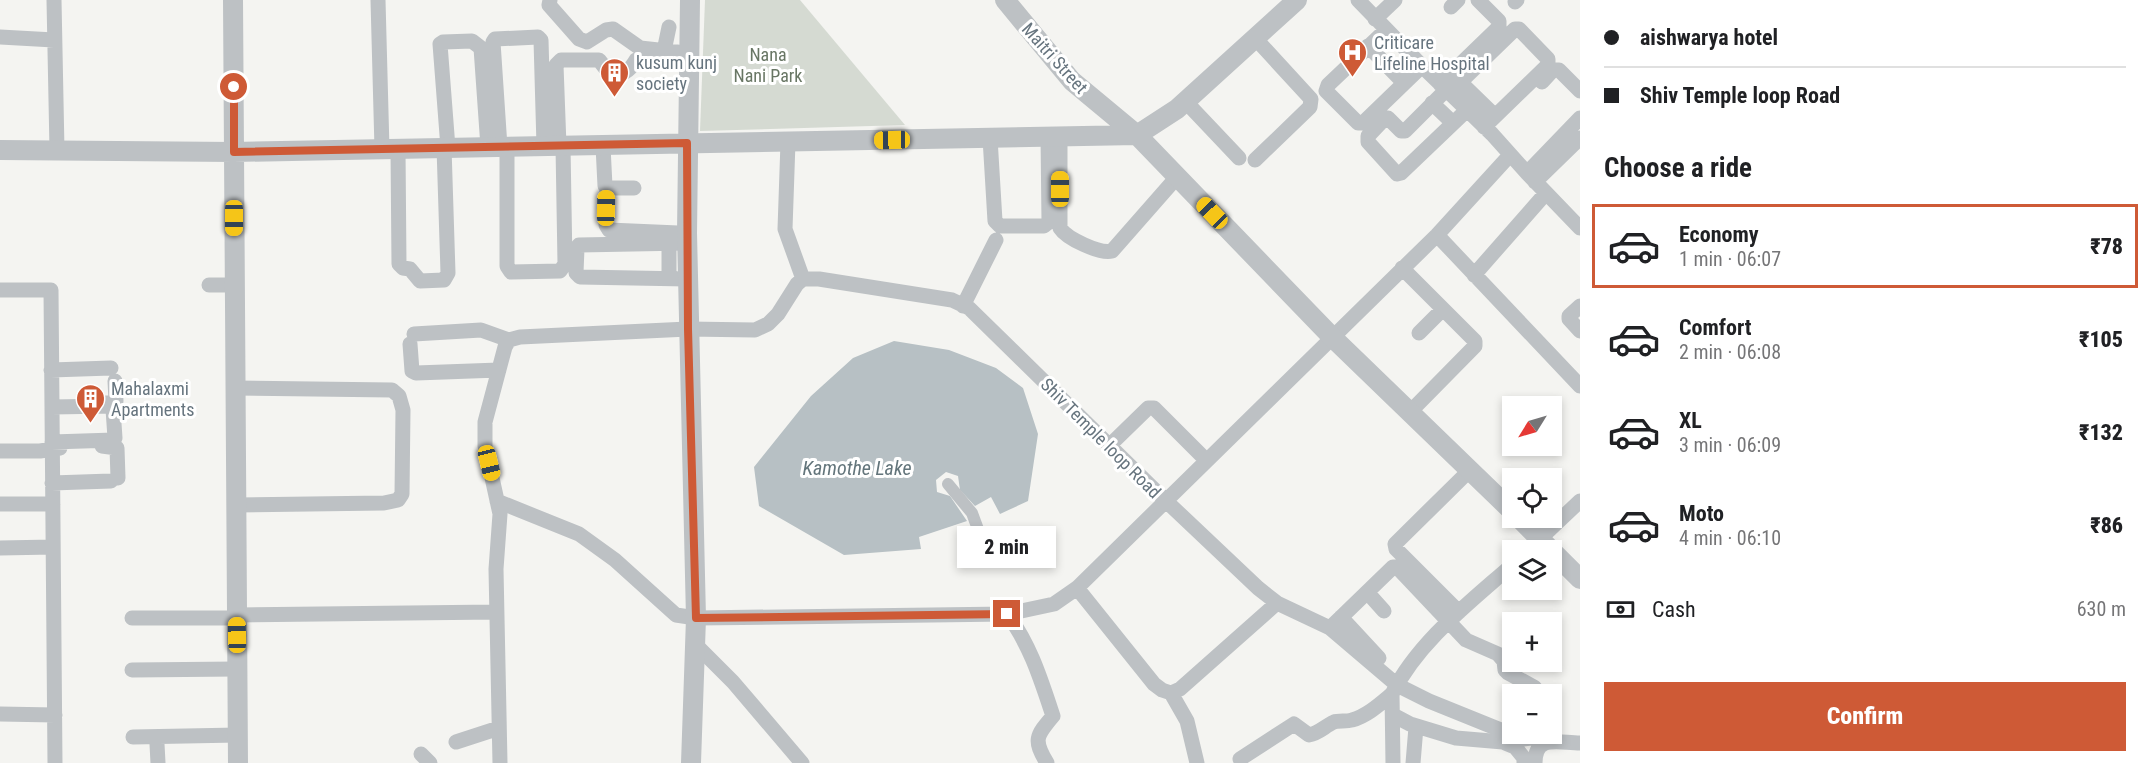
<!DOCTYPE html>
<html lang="en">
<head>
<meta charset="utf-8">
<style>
  body { margin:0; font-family:"Roboto Condensed",sans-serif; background:#f2f2f2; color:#202124; height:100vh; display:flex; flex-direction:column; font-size:22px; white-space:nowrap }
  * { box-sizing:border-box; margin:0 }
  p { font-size:20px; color:#757577 }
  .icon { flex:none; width:33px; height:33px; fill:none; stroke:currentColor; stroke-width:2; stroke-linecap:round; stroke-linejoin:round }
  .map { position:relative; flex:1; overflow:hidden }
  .side { display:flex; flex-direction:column; background:#fff; width:570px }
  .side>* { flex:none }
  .top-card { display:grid; align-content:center; height:132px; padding:0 24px; background:#fff }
  .needle { width:39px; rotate:233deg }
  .controls { position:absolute; left:1502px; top:396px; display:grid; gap:12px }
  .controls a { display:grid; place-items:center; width:60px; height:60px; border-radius:0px; background:#fff; box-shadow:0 3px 9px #0003; font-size:30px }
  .end { position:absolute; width:27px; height:27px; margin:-14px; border:8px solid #ce5a36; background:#fff; box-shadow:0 0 0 3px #fff }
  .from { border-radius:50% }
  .bubble { position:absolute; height:42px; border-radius:0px; background:#fff; box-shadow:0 3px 9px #0003; font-size:20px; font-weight:800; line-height:42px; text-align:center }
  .car { position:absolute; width:18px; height:36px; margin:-18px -9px; border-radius:8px; box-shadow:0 0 4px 2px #0007; background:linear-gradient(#f5c518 24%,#345 0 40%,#f5c518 0 76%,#345 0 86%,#f5c518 0) }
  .top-card b { display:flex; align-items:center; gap:21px; height:57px; font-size:22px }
  .top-card b+b { border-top:2px solid #e0e0e0 }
  .top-card i { width:15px; height:15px; background:#202124 }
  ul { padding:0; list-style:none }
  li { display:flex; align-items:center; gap:18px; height:84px; margin:0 12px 9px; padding:0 12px; border:3px solid transparent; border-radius:0px }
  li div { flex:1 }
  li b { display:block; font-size:22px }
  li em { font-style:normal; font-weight:800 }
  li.on { border-color:#ce5a36 }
  li>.icon { width:54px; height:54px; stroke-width:1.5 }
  h2 { padding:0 24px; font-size:27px; line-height:72px }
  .pay { display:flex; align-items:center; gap:15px; height:66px; padding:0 24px; font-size:22px }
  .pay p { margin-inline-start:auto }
  .primary-button { display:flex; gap:12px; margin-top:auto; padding:12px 24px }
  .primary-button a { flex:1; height:69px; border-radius:0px; background:#ce5a36; color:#fff; font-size:24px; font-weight:800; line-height:69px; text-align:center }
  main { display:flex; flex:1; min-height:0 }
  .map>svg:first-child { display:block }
  .green { fill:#d5dad2 }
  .water { fill:#b7c0c4 }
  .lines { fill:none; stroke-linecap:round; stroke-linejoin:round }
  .pedestrian { stroke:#bdc1c4; stroke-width:12 }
  .minor { stroke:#bdc1c4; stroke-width:15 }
  .tertiary { stroke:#bdc1c4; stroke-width:20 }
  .route { stroke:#ce5a36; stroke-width:8 }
  .labels { text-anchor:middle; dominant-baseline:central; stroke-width:6; stroke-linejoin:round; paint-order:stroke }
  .poi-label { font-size:18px; fill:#66747e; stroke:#fff; text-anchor:start }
  .park-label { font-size:18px; fill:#687664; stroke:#fff }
  .street-label { font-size:18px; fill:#66747e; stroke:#fff }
  .water-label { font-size:20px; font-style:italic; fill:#63757b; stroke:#fff }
</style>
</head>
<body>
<main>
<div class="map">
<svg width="1580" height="763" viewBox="0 0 1580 763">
  <rect width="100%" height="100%" fill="#f4f4f1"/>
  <path class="green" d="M 705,0 L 800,0 L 905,125 L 700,131 Z"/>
  <path class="water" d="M 894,341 L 949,350 L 996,368 L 1023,388 L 1038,434 L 1028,501 L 1000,514 L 991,497 L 975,506 L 960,490 L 958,476 L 946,472 L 936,480 L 937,492 L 950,496 L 967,521 L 919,537 L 921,549 L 844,555 L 759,506 L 754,467 L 811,396 L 853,358 Z"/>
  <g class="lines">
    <path class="pedestrian" d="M 948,484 L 972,513 L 979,532"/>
    <path class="minor" d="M 54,0 L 57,150
      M 378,0 L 382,149
      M 550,0 L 549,5 L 579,39 L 587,42 L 606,30 L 613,29 L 640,48 L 686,53
      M 1358,0 L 1422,66 L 1492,134 L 1527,173 L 1580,228
      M 1515,2 L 1517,0
      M 1451,7 L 1458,0
      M 1375,19 L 1395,0
      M 1386,30 L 1328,85 L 1326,91 L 1358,123 L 1363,123 L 1422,66
      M 0,37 L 54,40
      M 1255,38 L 1311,99 L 1310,107 L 1255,160
      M 1368,46 L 1404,83
      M 664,51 L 669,27
      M 1460,82 L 1495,116
      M 1542,82 L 1553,70 L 1559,70 L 1580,91
      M 1440,84 L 1499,27 L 1499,21 L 1478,0
      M 1446,90 L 1405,131 L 1401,131 L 1388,118 L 1385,118 L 1368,136 L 1368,142 L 1397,174 L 1401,173 L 1467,110
      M 1449,93 L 1515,29 L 1519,29 L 1548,59 L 1548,65 L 1484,127
      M 1185,101 L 1239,158
      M 1432,103 L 1453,123
      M 1060,136 L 1060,228 C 1067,239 1100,254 1112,251 L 1177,177
      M 990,138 L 995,221 L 1000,226 L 1044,226 L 1049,222 L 1048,136
      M 788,142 L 785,229 L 803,279
      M 559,146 L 556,65 L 561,60 L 599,60 L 610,74 C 623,75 629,72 636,60 L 688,62
      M 603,146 L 605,186
      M 500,147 L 493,42 L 495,39 L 538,37 L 541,40 L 544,146
      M 507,147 L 507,266 L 511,272 L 560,271 L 565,264 L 563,146
      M 448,148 L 440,44 L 443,42 L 472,41 L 481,48 L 488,147
      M 398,149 L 399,264 L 403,268 L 410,269 L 420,281 L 444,280 L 448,273 L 444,147
      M 1527,173 L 1580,118
      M 1535,182 L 1580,138
      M 634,188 L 610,188 L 607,191 L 606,225 L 609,230 L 678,233
      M 1437,235 L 1580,386
      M 669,242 L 669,278
      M 687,243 L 579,245 L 577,248 L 576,273 L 580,277 L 687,279
      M 1402,268 L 1475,341 L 1475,346 L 1410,412
      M 1474,275 L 1546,193
      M 209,285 L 235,285
      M 0,290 L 51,290 L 55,763
      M 963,306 L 996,240
      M 1580,306 L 1569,316 L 1569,319 L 1580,331
      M 1419,333 L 1443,309
      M 414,334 L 481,330 L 509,340
      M 410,344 L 412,371 L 416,373 L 499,370
      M 51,370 L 111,368
      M 235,388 L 392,390 L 399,396 L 403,410 L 402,494 L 398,500 L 384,503 L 236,505
      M 100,403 L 113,403 L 116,401 L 115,381
      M 52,407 L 111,406 L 113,409 L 115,438 L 114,440 L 52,442
      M 1110,445 L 1148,408 L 1154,408 L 1206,460
      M 102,446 L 117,448 L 118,478
      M 0,451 L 40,451 L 60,448
      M 52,483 L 111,481
      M 497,501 L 579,534 L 615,560 L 676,615 L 696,618 L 1007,614 L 1054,604 L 1077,588 L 1437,235 L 1510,155
      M 0,504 L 53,504
      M 0,548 L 53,547
      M 1528,550 L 1580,501
      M 1077,588 L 1154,684 L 1162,690 L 1171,693 L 1180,689 L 1277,603
      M 1367,592 L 1384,611
      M 1459,612 L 1396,549 L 1395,544 L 1469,471
      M 1007,614 C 1030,644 1041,680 1053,716 C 1036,736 1033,740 1047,763
      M 237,615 L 496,612
      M 1341,617 L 1379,658
      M 132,618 L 237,618
      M 1330,628 L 1393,567 L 1397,567 L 1466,640 L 1498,654 L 1504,661 L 1505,670 L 1508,673 L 1534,687 L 1540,694
      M 695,644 L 733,682 L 802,763
      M 132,670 L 237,669
      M 1171,693 L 1187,721 L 1197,763
      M 0,714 L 55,715
      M 1393,715 L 1410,724 L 1456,738 L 1503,742 L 1515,747 L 1524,758 L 1524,763
      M 133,737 L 238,735
      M 456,742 L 499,728
      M 157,744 L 158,763
      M 421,754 L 430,763
      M 1240,759 L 1294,724 L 1309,735 C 1319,733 1325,726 1334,722 C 1339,720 1346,722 1352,720 C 1367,716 1380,704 1392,694
      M 500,763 L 496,569 L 500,514 L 485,446 L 485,422 L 505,347 L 509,340 L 520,337 L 688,329 L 755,330 L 768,324 L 778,314 L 797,284 L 803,279 L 819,279 L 952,300 L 969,308 L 1165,500 L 1258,588 L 1277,603 L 1330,628 L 1397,685 L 1429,701 L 1523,739 L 1531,738 L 1532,734
      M 1393,763 L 1392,694 C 1418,642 1469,603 1512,565
      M 1413,763 L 1416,727
      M 1535,763 C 1535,734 1558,743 1580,743"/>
    <path class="tertiary" d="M 233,0 L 238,763
      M 690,0 L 687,233 L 696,618 L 691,763
      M 1005,0 L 1072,81 L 1137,135 L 1332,337 L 1512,511
      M 0,150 L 234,152 L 1137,135 L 1177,109 L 1297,0
      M 1519,518 L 1580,579"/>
  </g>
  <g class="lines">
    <path class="route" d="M 234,87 L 234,152 L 687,143 L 688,329 L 696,618 L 1007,614"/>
  </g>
  <defs>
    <symbol id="hospital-pin" viewBox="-11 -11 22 30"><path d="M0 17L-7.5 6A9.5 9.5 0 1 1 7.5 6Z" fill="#ce5a36" stroke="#fff"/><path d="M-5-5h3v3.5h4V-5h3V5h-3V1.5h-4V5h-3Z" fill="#fff"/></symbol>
    <symbol id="building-pin" viewBox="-11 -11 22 30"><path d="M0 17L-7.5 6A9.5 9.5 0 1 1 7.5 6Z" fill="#ce5a36" stroke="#fff"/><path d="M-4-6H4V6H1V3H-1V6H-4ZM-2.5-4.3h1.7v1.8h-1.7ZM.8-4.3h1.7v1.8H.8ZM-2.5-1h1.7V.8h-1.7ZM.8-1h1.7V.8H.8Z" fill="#fff"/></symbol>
  </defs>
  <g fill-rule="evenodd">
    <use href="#hospital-pin" x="1336" y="36" width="33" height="45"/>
    <use href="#building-pin" x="598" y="56" width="33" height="45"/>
    <use href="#building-pin" x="74" y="382" width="33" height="45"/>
  </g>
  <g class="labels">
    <g class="poi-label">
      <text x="1374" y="42">Criticare<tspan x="1374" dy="21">Lifeline Hospital</tspan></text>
      <text x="636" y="62">kusum kunj<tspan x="636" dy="21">society</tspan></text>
      <text x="111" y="388">Mahalaxmi<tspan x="111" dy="21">Apartments</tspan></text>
    </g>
    <g class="park-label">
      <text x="768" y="54">Nana<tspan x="768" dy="21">Nani Park</tspan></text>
    </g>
    <g class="street-label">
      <text transform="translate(1055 58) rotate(48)">Maitri Street</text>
      <text transform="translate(1101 438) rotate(45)">Shiv Temple loop Road</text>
    </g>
    <g class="water-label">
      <text x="857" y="468">Kamothe Lake</text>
    </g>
  </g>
</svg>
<div class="controls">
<a><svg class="needle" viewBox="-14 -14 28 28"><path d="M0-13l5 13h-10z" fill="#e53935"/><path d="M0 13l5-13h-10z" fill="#757577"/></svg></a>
<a><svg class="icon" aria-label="locate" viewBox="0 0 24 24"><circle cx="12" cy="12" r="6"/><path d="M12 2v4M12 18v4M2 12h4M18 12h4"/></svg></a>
<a><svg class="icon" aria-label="layers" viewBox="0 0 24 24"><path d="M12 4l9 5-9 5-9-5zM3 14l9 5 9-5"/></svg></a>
<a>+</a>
<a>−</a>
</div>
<i class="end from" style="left:234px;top:87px"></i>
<i class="end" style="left:1007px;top:614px"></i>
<div class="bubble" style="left:957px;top:526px;width:99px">2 min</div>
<i class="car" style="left:892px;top:140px;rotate:269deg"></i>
<i class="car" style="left:1060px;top:189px;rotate:0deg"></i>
<i class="car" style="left:606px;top:208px;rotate:1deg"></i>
<i class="car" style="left:1212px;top:213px;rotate:316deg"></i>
<i class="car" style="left:234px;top:218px;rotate:180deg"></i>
<i class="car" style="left:489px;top:463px;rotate:166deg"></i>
<i class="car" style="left:237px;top:635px;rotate:359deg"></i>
</div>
<section class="side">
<div class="top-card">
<b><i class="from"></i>aishwarya hotel</b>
<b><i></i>Shiv Temple loop Road</b>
</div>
<h2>Choose a ride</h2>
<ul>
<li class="on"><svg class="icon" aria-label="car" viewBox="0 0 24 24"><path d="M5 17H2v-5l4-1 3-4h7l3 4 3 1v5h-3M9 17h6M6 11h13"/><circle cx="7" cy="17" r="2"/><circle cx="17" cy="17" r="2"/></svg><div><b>Economy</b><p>1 min · 06:07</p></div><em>₹78</em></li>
<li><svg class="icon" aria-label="car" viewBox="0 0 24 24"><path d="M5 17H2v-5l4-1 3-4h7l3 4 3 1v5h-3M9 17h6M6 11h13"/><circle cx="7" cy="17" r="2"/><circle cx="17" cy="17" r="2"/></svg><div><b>Comfort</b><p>2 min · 06:08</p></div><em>₹105</em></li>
<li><svg class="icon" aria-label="car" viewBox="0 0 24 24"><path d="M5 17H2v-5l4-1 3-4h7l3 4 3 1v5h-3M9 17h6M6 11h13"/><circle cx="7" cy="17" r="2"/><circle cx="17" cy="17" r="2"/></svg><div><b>XL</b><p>3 min · 06:09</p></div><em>₹132</em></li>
<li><svg class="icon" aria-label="car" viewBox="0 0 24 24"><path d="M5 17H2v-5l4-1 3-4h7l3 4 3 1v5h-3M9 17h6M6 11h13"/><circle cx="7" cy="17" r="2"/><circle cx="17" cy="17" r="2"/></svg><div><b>Moto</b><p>4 min · 06:10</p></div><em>₹86</em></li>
</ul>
<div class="pay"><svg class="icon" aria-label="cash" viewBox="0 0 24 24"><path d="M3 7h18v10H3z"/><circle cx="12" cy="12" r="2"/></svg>Cash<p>630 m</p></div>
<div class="primary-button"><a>Confirm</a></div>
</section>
</main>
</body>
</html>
